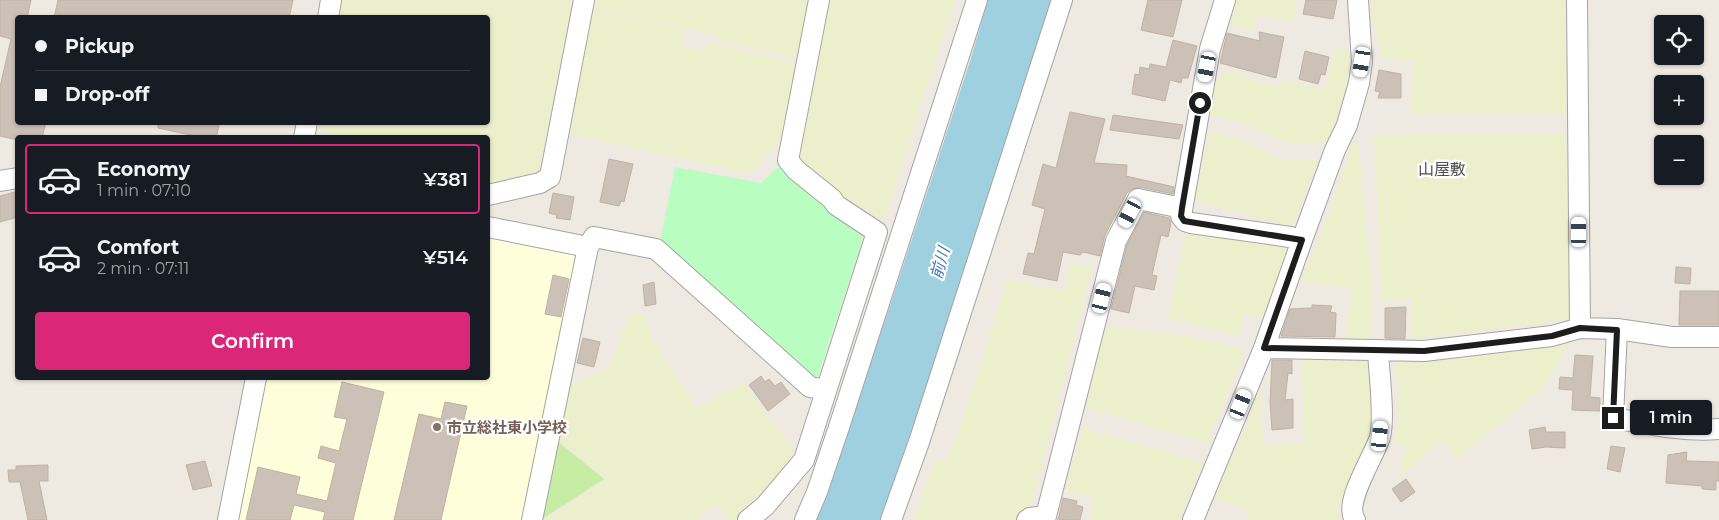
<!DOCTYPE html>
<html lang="en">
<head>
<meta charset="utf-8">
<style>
  body { margin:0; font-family:Montserrat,"Noto Sans JP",sans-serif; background:#20242c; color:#f1f3f6; height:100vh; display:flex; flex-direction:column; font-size:19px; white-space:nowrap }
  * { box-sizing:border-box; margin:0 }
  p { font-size:16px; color:#9ea1a6 }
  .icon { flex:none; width:28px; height:28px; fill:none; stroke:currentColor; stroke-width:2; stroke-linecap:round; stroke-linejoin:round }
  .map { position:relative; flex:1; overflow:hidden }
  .panel { position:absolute; left:15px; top:135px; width:475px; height:245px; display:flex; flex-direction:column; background:#171b24; border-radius:5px; box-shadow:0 1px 4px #0004 }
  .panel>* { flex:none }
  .hud { position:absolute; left:15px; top:15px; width:475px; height:110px; border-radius:5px; box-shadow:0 1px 4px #0004; display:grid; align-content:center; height:110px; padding:0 20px; background:#171b24 }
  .fabs { position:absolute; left:1654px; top:15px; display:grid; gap:10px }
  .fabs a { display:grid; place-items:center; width:50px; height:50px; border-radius:5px; background:#171b24; box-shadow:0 1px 4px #0004; font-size:25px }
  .end { position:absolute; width:22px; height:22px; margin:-11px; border:6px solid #1d1d1d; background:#fff; box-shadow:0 0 0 2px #fff }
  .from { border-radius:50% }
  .bubble { position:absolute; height:35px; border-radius:5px; background:#171b24; box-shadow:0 1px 4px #0004; font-size:16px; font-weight:600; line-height:35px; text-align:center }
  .car { position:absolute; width:15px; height:30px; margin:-15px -8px; border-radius:6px; box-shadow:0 0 4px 1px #0007; background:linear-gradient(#fff 24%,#345 0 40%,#fff 0 76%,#345 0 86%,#fff 0) }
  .hud b { display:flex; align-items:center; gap:18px; height:48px; font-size:19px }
  .hud b+b { border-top:1px solid #363941 }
  .hud i { width:12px; height:12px; background:#f1f3f6 }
  ul { padding:9px 0 0; list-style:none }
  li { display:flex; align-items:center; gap:15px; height:70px; margin:0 10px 8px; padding:0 10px; border:2px solid transparent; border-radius:5px }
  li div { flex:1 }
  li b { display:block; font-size:19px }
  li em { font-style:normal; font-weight:600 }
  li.active { border-color:#db2777 }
  li>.icon { width:45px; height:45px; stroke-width:1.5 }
  .button { display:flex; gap:10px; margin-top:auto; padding:10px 20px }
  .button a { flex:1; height:58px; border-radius:5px; background:#db2777; color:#fff; font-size:20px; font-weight:600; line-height:58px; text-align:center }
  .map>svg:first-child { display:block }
  .education { fill:#feffda }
  .farmland { fill:#ecefcb }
  .grass { fill:#c6eda3 }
  .park { fill:#bafdc1 }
  .water { fill:#9ed0e0 }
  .building { fill:#cbc1b7; stroke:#c1b1a3 }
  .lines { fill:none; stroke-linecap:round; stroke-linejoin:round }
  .minor-casing { stroke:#a4a4a4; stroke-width:22 }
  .minor { stroke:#fff; stroke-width:20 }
  .route { stroke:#1d1d1d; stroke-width:6 }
  .education-dot { fill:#8d6e63; stroke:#fff; stroke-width:2 }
  .labels { text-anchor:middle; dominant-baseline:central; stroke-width:4.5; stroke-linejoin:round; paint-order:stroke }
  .education-label { font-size:15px; font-weight:bold; fill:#785e54; stroke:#fff; text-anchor:start }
  .neighbourhood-label { font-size:16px; fill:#505050; stroke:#fff }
  .water-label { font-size:16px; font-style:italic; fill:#4379b2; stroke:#fff }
</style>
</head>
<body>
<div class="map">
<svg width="1719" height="520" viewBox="0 0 1719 520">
  <rect width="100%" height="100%" fill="#efeae1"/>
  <path class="education" d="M 488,231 L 578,249 L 527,520 L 235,520 L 264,378 L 488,378 Z"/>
  <path class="farmland" d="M 339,0 L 573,0 L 540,169 L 533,174 L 488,185 L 488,138 L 356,138 L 313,129 L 314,127 L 318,127 L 319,122 L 488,122 L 488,18 L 336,17 Z
    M 590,0 L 812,0 L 798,57 L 794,58 L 722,41 L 718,36 L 588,7 Z
    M 824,0 L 955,0 L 885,217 L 882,219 L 835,193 L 797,161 Z
    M 1235,0 L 1297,0 L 1293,21 L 1257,14 L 1253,30 L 1230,26 Z
    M 1371,0 L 1565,0 L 1566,114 L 1412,114 L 1413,62 L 1384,59 L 1372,19 Z
    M 587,9 L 684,30 L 681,47 L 704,51 L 706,42 L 801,64 L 786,139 L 774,148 L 750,174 L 563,132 Z
    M 1336,47 L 1346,50 L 1350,55 L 1348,79 L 1339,118 L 1330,142 L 1289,144 L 1244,123 L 1206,115 L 1214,76 L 1222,77 L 1225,70 L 1247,75 L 1247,79 L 1280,87 L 1282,80 L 1325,90 Z
    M 1211,130 L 1251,144 L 1282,160 L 1319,159 L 1292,226 L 1194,201 Z
    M 1566,133 L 1571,319 L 1412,338 L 1412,298 L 1382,301 L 1374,135 Z
    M 1358,143 L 1372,286 L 1370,338 L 1346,338 L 1351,288 L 1300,282 L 1331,210 L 1351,144 Z
    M 1187,228 L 1284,244 L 1289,249 L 1263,319 L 1245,314 L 1239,336 L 1168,318 Z
    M 1071,263 L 1092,267 L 1029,512 L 1022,520 L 914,520 L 935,460 L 943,461 L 953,448 L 1007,280 L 1066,291 Z
    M 639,313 L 645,316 L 655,343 L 697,409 L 742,382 L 793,448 L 792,464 L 765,497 L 734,520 L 730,520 L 717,504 L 695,520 L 545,520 L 607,479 L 556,438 L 566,391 L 570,386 L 611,366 L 623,328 L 632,314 Z
    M 1102,326 L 1192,337 L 1245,350 L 1207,443 L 1087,408 Z
    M 1569,344 L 1542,388 L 1456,460 L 1443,440 L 1399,476 L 1405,446 L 1394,444 L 1400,415 L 1395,361 L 1415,363 Z
    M 1302,359 L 1367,361 L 1374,422 L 1361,458 L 1337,508 L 1338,520 L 1246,520 L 1249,510 L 1212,497 L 1246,430 L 1260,380 L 1263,445 L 1305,443 Z
    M 1082,428 L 1204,462 L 1179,520 L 1090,520 L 1095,498 L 1065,491 Z"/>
  <path class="grass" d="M 556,440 L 604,479 L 541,520 Z"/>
  <path class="park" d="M 675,167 L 762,183 L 776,168 L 783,168 L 862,234 L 861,245 L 818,376 L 812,378 L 660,242 Z"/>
  <path class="water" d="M 988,0 L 1054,0 L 994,186 L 881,520 L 816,520 L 890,306 L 972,55 Z"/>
  <path class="building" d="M 0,0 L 31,0 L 27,18 L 18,18 L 18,122 L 46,122 L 42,138 L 18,138 L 18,140 L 0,136 L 0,87 L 11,39 L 0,36 Z
    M 58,0 L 293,0 L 289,18 L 54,18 Z
    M 1148,0 L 1182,0 L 1173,37 L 1141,30 Z
    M 1306,0 L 1337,0 L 1333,19 L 1303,14 Z
    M 1259,32 L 1284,37 L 1276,78 L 1220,63 L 1227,33 L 1260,41 Z
    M 1173,40 L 1197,46 L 1188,78 L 1182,78 L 1181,83 L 1170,80 L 1165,101 L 1132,94 L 1135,74 L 1139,75 L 1140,67 L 1149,69 L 1150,64 L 1166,67 Z
    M 1305,51 L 1329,57 L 1325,75 L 1321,74 L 1318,84 L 1299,79 Z
    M 1379,70 L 1401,74 L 1401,98 L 1378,98 L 1380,92 L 1375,91 Z
    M 1070,112 L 1105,119 L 1094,163 L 1127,165 L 1126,176 L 1174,187 L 1173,194 L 1140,187 L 1132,189 L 1127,193 L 1105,235 L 1100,256 L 1083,252 L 1080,255 L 1063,252 L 1057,281 L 1023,274 L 1028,253 L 1034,254 L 1045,209 L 1032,205 L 1043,164 L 1056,168 Z
    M 1113,115 L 1183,125 L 1179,139 L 1110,130 Z
    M 158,122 L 220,122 L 216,138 L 204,138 L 158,128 Z
    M 609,159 L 633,164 L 624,202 L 621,201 L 619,206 L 600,202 Z
    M 18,191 L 18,217 L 0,222 L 0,196 Z
    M 553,193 L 574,197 L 570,220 L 556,218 L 557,215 L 549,213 Z
    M 1144,212 L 1169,218 L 1171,223 L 1168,237 L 1161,235 L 1152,275 L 1157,276 L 1154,290 L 1135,286 L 1129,313 L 1111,309 L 1127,245 Z
    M 1676,267 L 1691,268 L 1690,284 L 1675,283 Z
    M 553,275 L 569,279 L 561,317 L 545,314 Z
    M 654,282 L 656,304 L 645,306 L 643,285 Z
    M 1680,291 L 1719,291 L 1719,325 L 1679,325 Z
    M 1312,305 L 1332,306 L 1330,312 L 1336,313 L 1335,337 L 1281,336 L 1290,309 L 1312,308 Z
    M 1406,307 L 1405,339 L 1385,338 L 1385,308 Z
    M 583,338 L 600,342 L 594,367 L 577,363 Z
    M 1575,355 L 1593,356 L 1590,397 L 1600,398 L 1600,411 L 1572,410 L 1573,390 L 1559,389 L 1560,377 L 1573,378 Z
    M 1272,360 L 1292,360 L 1292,374 L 1288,373 L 1285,400 L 1293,399 L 1293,428 L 1272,430 L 1270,403 Z
    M 761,376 L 765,382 L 769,379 L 775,386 L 781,382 L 790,394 L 768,411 L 749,385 Z
    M 342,382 L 384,392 L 353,520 L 323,520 L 325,512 L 294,505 L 290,520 L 246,520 L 258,467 L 300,477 L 296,494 L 327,501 L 336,463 L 318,458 L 321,446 L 339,451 L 347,419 L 334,417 Z
    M 445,402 L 467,406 L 441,520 L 394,520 L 419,414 L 441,419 Z
    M 1545,427 L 1546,432 L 1565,432 L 1565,448 L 1546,447 L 1532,449 L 1529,430 Z
    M 1611,446 L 1625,448 L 1620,472 L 1607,469 Z
    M 1687,452 L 1686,461 L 1719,462 L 1719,481 L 1716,481 L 1716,490 L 1702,489 L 1702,486 L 1666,483 L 1668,455 Z
    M 205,461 L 212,486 L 193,490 L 186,465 Z
    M 48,465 L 48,481 L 39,481 L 47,520 L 28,520 L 20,482 L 9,482 L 8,470 L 16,470 L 16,466 Z
    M 1406,479 L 1415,492 L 1401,502 L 1392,489 Z
    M 1063,498 L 1077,501 L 1076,505 L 1083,507 L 1080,520 L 1058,520 Z"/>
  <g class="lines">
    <defs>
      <path id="minor" d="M 1225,0 L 1210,49 L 1181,216 L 1185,221 L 1191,223 L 1290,237 L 1302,240
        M 1577,0 L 1580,328
        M 328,18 L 331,0
        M 304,138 L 307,122
        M 0,181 L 18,178
        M 488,195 L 540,183 L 550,177 L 584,0
        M 488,227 L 588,247 L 532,520
        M 588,247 L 594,237 L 656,249 L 810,387 L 826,390
        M 1617,329 L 1613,418 C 1648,424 1684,432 1719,429
        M 1264,348 L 1424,351 L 1552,336 L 1580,328 L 1617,329 L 1672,337 L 1719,337
        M 228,520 L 256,378
        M 748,520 L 765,506 L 804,460 L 877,232 L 836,205 L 832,199 L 796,170 L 788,160 L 819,0
        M 805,520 L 817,492 L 839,427 L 977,0
        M 891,520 L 919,442 L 1062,0
        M 1027,520 L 1030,518 L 1046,516 L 1116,241 L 1138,199 L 1182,208
        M 1193,520 L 1264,348 L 1302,240 L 1335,150 L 1347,125 L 1359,83 L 1362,62 L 1358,0
        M 1355,520 C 1343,502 1374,457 1380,437 C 1385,417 1379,373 1378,351"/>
    </defs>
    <use href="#minor" class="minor-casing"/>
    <use href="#minor" class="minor"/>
  </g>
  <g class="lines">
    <path class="route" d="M 1200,103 L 1182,208 L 1181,216 L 1184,221 L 1302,240 L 1264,348 L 1424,351 L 1552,336 L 1580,328 L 1617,330 L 1613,418"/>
  </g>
  <circle class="education-dot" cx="437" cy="427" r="5"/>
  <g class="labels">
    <g class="education-label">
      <text x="447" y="427">市立総社東小学校</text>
    </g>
    <g class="neighbourhood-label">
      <text x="1442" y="169">山屋敷</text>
    </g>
    <g class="water-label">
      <text transform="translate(940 263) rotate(-74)">前川</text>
    </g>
  </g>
</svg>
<div class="fabs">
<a><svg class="icon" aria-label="locate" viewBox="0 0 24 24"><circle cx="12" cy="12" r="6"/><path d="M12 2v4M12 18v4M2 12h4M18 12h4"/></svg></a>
<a>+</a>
<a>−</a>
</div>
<i class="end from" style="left:1200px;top:103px"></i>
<i class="end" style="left:1613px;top:418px"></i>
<div class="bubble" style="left:1630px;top:400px;width:82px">1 min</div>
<i class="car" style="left:1362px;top:62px;rotate:189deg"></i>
<i class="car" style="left:1207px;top:67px;rotate:191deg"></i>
<i class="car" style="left:1130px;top:213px;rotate:208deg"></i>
<i class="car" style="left:1579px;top:232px;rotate:0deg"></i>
<i class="car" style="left:1102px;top:298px;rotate:14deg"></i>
<i class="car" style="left:1241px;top:404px;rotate:22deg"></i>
<i class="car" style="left:1380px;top:436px;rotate:6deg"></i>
<div class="hud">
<b><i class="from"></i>Pickup</b>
<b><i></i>Drop-off</b>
</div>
<section class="panel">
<ul>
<li class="active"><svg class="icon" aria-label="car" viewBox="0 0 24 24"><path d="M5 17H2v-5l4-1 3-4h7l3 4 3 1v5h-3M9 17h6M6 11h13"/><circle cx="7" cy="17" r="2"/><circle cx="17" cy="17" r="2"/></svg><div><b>Economy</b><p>1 min · 07:10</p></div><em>¥381</em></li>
<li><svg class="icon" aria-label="car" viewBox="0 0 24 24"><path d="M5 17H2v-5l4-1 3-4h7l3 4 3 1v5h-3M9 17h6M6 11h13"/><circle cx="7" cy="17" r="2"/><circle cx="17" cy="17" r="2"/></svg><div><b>Comfort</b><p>2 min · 07:11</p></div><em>¥514</em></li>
</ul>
<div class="button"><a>Confirm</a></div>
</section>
</div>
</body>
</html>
